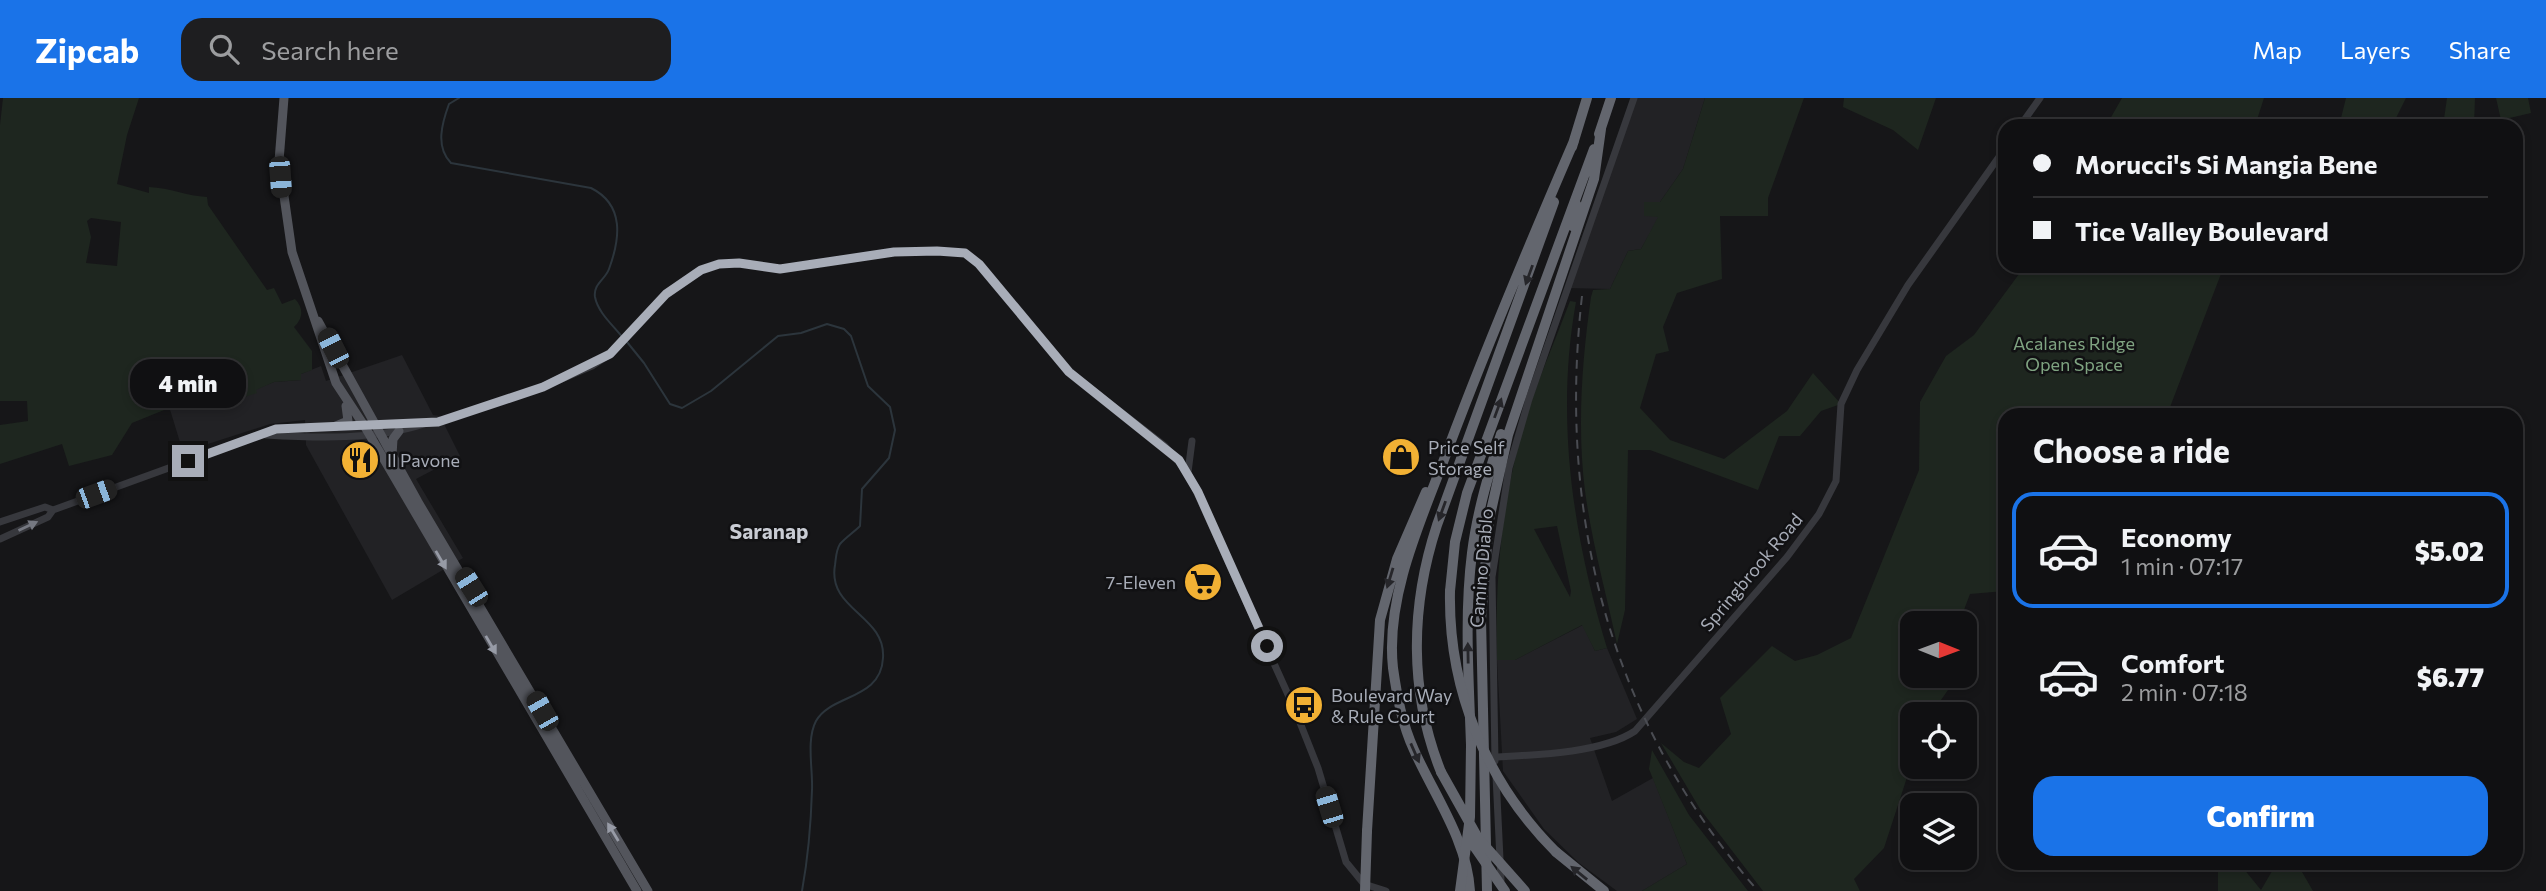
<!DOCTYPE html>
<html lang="en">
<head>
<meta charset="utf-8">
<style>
  body { margin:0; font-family:Commissioner,sans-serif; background:#1e1e20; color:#f1f3f6; height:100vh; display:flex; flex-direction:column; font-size:26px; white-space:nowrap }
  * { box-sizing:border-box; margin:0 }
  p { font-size:23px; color:#9c9d9f }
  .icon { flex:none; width:38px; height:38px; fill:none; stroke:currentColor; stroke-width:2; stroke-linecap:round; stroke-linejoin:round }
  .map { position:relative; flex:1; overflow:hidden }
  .panel { position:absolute; left:1998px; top:310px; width:525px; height:462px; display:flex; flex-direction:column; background:#101012; border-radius:21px; box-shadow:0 4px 10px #0003,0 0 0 2px #303032 }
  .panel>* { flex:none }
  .top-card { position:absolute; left:1998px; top:21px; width:525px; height:154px; border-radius:21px; box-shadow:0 4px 10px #0003,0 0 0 2px #303032; display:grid; align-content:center; height:154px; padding:0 35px; background:#101012 }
  .needle { width:46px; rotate:91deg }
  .controls { position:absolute; left:1900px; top:513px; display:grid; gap:14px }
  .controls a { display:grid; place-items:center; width:77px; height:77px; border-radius:14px; background:#101012; box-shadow:0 4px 10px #0003,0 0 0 2px #303032; font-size:35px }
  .end { position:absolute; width:32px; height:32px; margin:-16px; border:9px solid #a8adb8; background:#111; box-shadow:0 0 0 4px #111 }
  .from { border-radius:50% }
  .bubble { position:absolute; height:49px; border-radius:21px; background:#101012; box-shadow:0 4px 10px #0003,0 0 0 2px #303032; font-size:23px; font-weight:800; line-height:49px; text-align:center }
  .car { position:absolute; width:21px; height:42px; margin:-21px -10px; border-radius:9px; box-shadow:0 0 5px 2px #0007; background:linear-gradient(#222 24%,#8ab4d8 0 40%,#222 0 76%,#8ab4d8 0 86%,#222 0) }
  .top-card b { display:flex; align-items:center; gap:24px; height:66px; font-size:26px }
  .top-card b+b { border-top:2px solid #303032 }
  .top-card i { width:18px; height:18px; background:#f1f3f6 }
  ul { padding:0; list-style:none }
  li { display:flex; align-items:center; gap:21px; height:116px; margin:0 14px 10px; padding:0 21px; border:4px solid transparent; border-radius:21px }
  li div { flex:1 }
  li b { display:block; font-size:26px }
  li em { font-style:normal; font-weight:800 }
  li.on { border-color:#1a73e8 }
  li>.icon { width:63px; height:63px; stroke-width:1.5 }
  h2 { padding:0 35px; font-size:32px; line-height:84px }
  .primary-button { display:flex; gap:14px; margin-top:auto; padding:14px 35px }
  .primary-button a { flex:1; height:80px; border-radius:21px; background:#1a73e8; color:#fff; font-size:28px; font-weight:800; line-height:80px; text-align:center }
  header { display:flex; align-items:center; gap:42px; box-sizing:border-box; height:98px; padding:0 35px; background:#1a73e8; color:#fff }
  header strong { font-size:33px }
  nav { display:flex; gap:38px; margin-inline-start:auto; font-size:24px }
  .search { width:490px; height:63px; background:#1e1e20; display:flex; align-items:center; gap:18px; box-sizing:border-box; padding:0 24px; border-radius:21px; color:#9c9d9f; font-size:26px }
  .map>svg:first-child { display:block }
  .built { fill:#222225 }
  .green { fill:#1e261f; fill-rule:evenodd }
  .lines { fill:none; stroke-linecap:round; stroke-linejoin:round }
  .stream { stroke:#2c353c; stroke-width:2 }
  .minor { stroke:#37383d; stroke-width:7 }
  .major { stroke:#53555c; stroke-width:9 }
  .highway { stroke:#63666e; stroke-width:10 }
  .rail { stroke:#4a4c52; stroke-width:2; stroke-dasharray:9 7; stroke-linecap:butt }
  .highway-bridge { stroke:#63666e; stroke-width:10 }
  .oneway { fill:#26262a }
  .oneway2 { fill:#757881 }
  .oneway3 { fill:#979ba6 }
  .route { stroke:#a8adb8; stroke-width:9 }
  .labels { text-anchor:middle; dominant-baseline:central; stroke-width:5; stroke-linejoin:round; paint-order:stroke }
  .park-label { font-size:18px; fill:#7fa381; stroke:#111113 }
  .poi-label { font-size:18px; fill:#a8adb8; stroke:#111113; text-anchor:start }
  .street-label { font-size:18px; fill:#a8adb8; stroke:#111113 }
  .quarter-label { font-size:21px; font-weight:bold; fill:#c9ccd4; stroke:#111113 }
</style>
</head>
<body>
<header>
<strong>Zipcab</strong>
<div class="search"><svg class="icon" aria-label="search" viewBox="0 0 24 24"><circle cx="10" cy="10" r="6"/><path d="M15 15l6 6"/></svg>Search here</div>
<nav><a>Map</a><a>Layers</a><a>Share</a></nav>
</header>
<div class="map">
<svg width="2546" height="793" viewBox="0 0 2546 793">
  <rect width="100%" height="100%" fill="#161618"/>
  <path class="built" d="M 1634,0 L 1705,0 L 1683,71 L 1660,104 L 1659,119 L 1641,151 L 1628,153 L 1610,191 L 1568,190 Z
    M 402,257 L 433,317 L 440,318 L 460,358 L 416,381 L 463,460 L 392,502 L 306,347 L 305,322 L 270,326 L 183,354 L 168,305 L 201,294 L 207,311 L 274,284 L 301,282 L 301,276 L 321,268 L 326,283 Z
    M 1583,527 L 1595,553 L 1607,550 L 1637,621 L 1616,634 L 1590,640 L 1612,703 L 1653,680 L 1687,766 L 1642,793 L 1617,793 L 1579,765 L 1544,731 L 1503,673 L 1497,562 L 1515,562 Z"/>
  <path class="green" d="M 3,0 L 139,0 L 127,37 L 117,86 L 149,95 L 149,89 C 170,90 187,98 207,99 L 208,107 L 267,192 L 274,190 L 282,206 L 295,201 C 304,210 303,221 294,229 L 312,253 L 312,272 L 301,276 L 301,282 L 274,284 L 256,292 L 257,295 L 207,311 L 201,295 L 168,305 L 169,310 L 132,325 L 112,357 L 69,368 L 62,346 L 0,366 L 0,327 L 28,323 L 27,303 L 0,303 L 0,27 ZM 91,120 L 121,124 L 117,168 L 86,165 L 91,139 L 87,123 Z
    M 1705,0 L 1804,0 L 1768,100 L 1768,118 L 1720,118 L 1722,181 L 1677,195 L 1663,229 L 1669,253 L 1656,256 L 1640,310 L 1670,342 L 1724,361 L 1787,313 L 1813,275 L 1841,306 L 1821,313 L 1800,338 L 1779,338 L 1758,392 L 1650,352 L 1628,352 L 1625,512 L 1617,546 C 1606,495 1592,445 1585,393 C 1577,330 1582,262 1591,199 L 1593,192 L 1610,191 L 1628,153 L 1641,151 L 1658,119 L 1644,118 L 1644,104 L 1660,104 L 1683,71 Z
    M 1844,0 L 1936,0 L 1918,52 L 1893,32 L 1843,9 Z
    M 2122,0 L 2264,0 L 2255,28 L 2106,28 Z
    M 2346,0 L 2406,0 L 2392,28 L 2339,28 Z
    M 2447,0 L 2475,0 L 2474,28 L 2443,28 Z
    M 2496,0 L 2528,0 L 2531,15 L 2501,22 Z
    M 2025,168 L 2224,168 L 2167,317 L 2006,317 L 2005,493 L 1970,496 L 1959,525 L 1913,525 L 1913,578 L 1958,578 L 1931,616 L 1913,616 L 1913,661 L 1884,750 L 1854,781 L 1860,793 L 1763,793 L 1700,711 L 1661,645 L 1684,664 L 1699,670 L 1731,636 L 1720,600 L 1772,548 L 1795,563 L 1817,557 L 1851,540 L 1919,372 L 1920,304 L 1946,258 L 1974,237 Z
    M 1570,203 L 1576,204 C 1555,320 1573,438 1607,550 L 1595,553 L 1582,527 L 1515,562 L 1497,562 C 1495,491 1500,419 1518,349 C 1530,299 1552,251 1570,203 ZM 1557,428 L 1571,493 L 1570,499 L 1534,431 Z
    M 1652,652 L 1689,717 L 1748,793 L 1642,793 L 1687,766 L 1649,671 Z
    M 2218,765 L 2239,765 L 2261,792 L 2275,768 L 2302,774 L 2313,793 L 2218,793 Z"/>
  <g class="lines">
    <path class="stream" d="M 459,0 L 449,6 C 442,25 435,49 451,65 L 591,90 C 625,107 620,141 609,171 C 605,182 593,186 595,199 C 598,215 614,228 623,240
      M 627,244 L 644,265 L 670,306 L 682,310 L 711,293 L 778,238 L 801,235 L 827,226 L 844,231 L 851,238 L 868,288 L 890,309 L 895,332 L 889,360 L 862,391 L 860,428 C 854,434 845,440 840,446 C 836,452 836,460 835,467 C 827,512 886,517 883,560 C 881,602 831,596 816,623 C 806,642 813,671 812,692 C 811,725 808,760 802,793"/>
    <path class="minor" d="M 2020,28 L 2040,0
      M 266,337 C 317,340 375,342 424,326
      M 1188,374 L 1192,343
      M 0,424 L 45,409 L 53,412 L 276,331 L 438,324 L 543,289 L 592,268 L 610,256 L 666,196 L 701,172 L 719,166 L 739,165 L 780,171 L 894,154 L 937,153 L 965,155 L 979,166 L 1069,274 L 1165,348 L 1188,375 L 1295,612 L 1318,670 L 1346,764 L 1364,786 L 1386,793
      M 0,441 L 48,419 L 53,412
      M 1495,659 C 1536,657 1602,655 1635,633 L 1787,459 L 1819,416 L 1836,383 L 1841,306 L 1857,272 L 1908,187 L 2006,49
      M 1495,663 L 1492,479 L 1509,370 L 1529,301 L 1634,0
      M 1496,678 L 1501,782"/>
    <path class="major" d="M 284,0 L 279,63 L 292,154 L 336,285 L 365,329 L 637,793
      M 318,223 L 418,404 L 648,793
      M 336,328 L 348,323 L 346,308
      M 392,357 L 393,341 L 399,333"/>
    <path class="highway" d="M 1599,36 L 1611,0
      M 1572,49 L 1587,0
      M 1572,128 L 1576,106
      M 1450,493 L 1455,444 L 1467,395 L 1594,51
      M 1471,647 C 1469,584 1464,518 1472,455 C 1477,414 1489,375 1501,336
      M 1441,674 C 1409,594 1410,509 1437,427 L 1554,104
      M 1367,733 L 1380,522 L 1397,461 L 1426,394
      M 1556,754 L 1604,793
      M 1470,793 C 1467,742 1434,697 1414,652 C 1402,626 1397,598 1393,570 C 1385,497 1423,418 1448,351 C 1487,247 1530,145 1574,43
      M 1487,793 L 1481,521 L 1489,422 L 1508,337 L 1594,81 L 1601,31"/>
    <path class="rail" d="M 1582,198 C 1557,419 1610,623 1758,793"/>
    <path class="highway-bridge" d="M 1450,493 C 1448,592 1486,684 1556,754
      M 1441,674 L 1478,740 L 1525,793
      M 1469,741 L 1505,793
      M 1365,793 L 1367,733
      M 1460,793 L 1470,719 L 1471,647"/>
  </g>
  <defs><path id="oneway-solid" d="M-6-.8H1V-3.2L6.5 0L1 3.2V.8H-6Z" transform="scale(1.75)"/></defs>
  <g class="oneway">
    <use href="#oneway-solid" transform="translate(1529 177) rotate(110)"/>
    <use href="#oneway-solid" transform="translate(1498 310) rotate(-70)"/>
    <use href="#oneway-solid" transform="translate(1442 413) rotate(110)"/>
    <use href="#oneway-solid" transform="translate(1390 480) rotate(107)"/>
    <use href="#oneway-solid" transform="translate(1468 555) rotate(-91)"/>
    <use href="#oneway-solid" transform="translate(1415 655) rotate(66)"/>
    <use href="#oneway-solid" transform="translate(1579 775) rotate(-141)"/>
  </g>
  <use class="oneway2" href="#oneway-solid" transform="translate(28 428) rotate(-25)"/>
  <g class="oneway3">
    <use href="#oneway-solid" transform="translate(441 462) rotate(60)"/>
    <use href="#oneway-solid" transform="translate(491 547) rotate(60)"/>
    <use href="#oneway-solid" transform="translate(613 734) rotate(-121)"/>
  </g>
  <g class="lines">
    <path class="route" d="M 188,363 L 276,331 L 438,324 L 543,289 L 610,256 L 666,196 L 701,172 L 719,166 L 739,165 L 780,171 L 894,154 L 937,153 L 965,155 L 979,166 L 1069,274 L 1179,362 L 1198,394 L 1267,548"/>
  </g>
  <defs>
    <symbol id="shop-disc" viewBox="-11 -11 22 22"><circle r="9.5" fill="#f2b134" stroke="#111113"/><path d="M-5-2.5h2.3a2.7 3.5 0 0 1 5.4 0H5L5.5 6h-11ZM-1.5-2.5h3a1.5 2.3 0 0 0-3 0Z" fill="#111"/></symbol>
    <symbol id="restaurant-disc" viewBox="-11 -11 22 22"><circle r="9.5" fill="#f2b134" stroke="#111113"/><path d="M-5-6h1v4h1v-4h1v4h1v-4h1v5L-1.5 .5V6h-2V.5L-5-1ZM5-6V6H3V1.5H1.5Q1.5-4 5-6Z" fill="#111"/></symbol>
    <symbol id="supermarket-disc" viewBox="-11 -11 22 22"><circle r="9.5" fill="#f2b134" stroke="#111113"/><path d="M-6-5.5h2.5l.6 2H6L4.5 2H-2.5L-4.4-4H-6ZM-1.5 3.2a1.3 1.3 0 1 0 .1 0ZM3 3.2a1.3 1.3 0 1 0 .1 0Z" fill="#111"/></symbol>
    <symbol id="bus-disc" viewBox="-11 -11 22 22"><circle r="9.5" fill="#f2b134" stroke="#111113"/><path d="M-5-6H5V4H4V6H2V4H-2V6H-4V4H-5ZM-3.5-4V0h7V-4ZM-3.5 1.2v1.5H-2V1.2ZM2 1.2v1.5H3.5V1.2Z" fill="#111"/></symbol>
  </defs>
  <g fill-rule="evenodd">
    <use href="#shop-disc" x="1379" y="337" width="44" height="44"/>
    <use href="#restaurant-disc" x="338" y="340" width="44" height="44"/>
    <use href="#supermarket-disc" x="1181" y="462" width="44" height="44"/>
    <use href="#bus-disc" x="1282" y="585" width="44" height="44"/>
  </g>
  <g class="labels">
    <g class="park-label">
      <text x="2074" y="245">Acalanes Ridge<tspan x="2074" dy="21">Open Space</tspan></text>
    </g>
    <g class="poi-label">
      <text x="1428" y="349">Price Self<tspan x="1428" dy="21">Storage</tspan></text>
      <text x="387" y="362">Il Pavone</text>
      <text x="1176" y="484" text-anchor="end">7-Eleven</text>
      <text x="1331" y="597">Boulevard Way<tspan x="1331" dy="21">&amp; Rule Court</tspan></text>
    </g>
    <g class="street-label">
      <text transform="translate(1481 470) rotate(-85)">Camino Diablo</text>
      <text transform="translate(1751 474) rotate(-50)">Springbrook Road</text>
    </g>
    <g class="quarter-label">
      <text x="769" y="432">Saranap</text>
    </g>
  </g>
</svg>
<div class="controls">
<a><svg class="needle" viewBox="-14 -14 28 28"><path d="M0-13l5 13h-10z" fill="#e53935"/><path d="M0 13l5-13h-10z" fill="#9c9d9f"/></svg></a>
<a><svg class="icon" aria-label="locate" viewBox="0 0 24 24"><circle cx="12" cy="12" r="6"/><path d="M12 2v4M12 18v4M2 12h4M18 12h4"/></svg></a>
<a><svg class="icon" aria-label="layers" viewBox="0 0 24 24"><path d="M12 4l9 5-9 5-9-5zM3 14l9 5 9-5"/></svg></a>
</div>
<i class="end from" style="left:1267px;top:548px"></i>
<i class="end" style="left:188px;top:363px"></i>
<div class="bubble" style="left:130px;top:261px;width:116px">4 min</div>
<i class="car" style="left:280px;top:79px;rotate:176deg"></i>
<i class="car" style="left:333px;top:250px;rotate:333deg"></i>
<i class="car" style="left:96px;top:396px;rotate:70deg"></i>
<i class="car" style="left:471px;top:489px;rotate:328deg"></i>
<i class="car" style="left:542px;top:613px;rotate:330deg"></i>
<i class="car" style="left:1329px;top:709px;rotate:343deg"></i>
<div class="top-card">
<b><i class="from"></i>Morucci's Si Mangia Bene</b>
<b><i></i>Tice Valley Boulevard</b>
</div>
<section class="panel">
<h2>Choose a ride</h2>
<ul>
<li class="on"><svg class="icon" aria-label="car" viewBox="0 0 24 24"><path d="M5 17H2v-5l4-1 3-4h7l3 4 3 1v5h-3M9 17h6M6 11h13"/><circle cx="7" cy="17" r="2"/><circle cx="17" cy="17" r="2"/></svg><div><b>Economy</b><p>1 min · 07:17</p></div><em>$5.02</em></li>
<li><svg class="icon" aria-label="car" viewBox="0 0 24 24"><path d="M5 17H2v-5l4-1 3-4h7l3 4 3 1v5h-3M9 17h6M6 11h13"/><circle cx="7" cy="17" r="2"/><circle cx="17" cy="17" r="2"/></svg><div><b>Comfort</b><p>2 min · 07:18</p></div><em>$6.77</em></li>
</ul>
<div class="primary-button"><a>Confirm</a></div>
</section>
</div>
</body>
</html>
